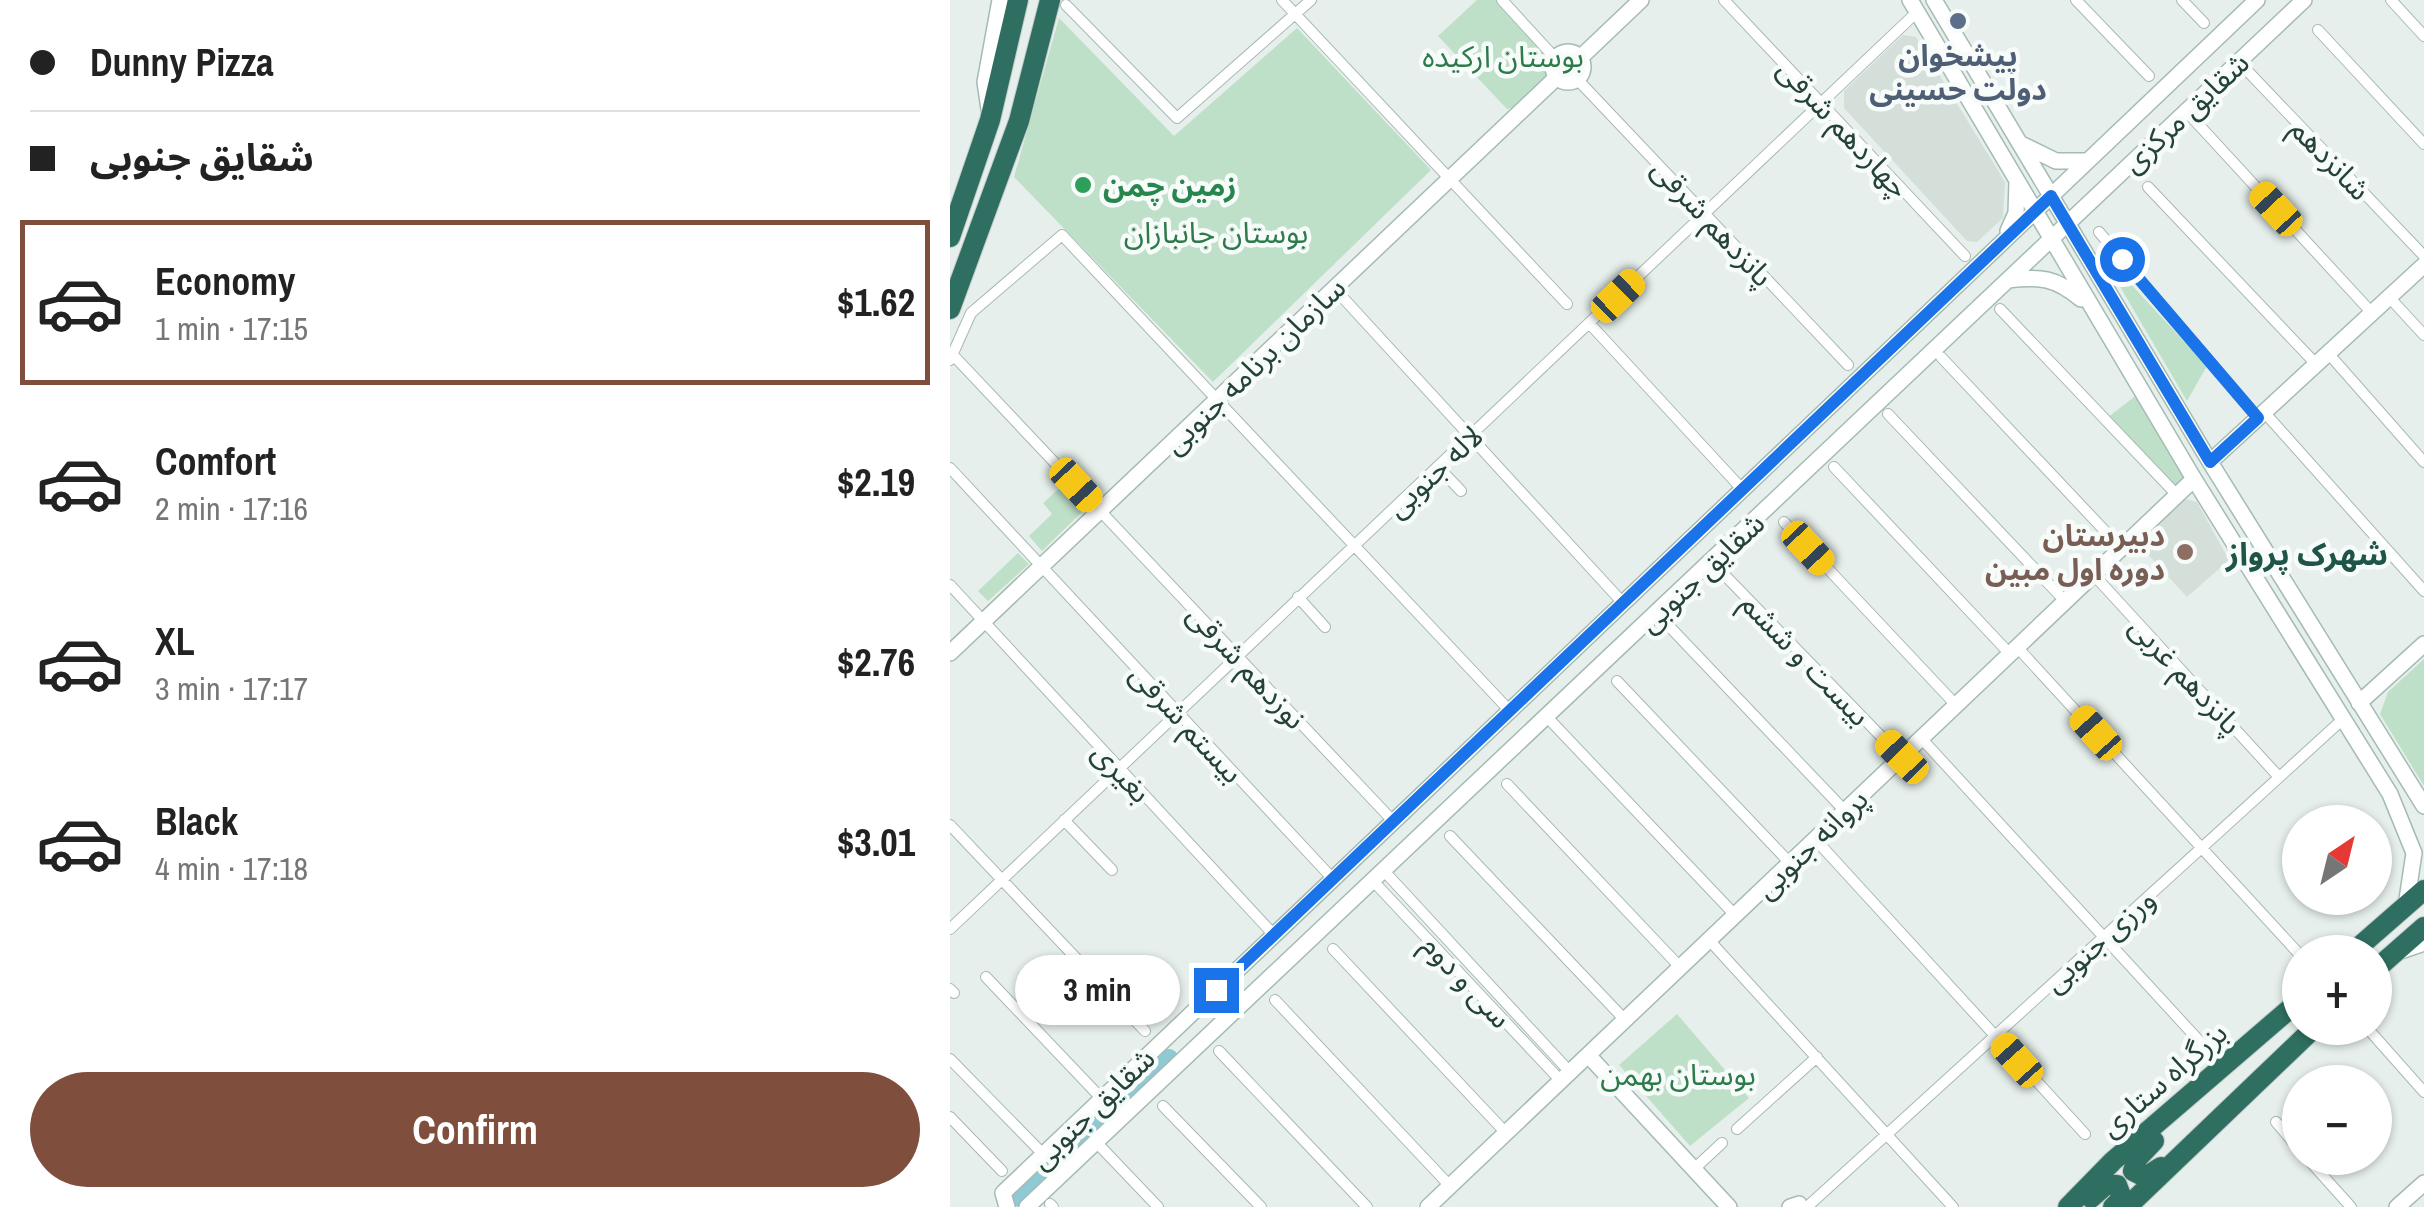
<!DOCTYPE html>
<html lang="en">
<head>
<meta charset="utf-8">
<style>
  body { margin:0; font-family:"Archivo Narrow","Noto Sans Arabic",sans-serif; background:#f2f2f2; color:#222; height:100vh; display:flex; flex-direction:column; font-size:38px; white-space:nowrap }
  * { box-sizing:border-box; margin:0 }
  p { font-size:32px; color:#767676 }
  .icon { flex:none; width:55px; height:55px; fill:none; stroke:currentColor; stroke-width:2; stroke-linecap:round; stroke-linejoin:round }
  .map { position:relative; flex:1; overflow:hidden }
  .details { display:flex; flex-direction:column; background:#fff; width:950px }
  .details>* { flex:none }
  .banner { display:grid; align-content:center; height:220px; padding:0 30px; background:#fff }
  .needle { width:65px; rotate:35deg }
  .buttons { position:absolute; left:1332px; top:805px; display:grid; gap:20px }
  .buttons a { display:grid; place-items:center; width:110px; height:110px; border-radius:50%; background:#fff; box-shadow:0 2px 8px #0004; font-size:50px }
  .end { position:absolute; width:45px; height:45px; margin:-22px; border:12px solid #1a73e8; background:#fff; box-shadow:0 0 0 5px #fff }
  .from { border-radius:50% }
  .bubble { position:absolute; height:70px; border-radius:35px; background:#fff; box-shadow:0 2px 8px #0004; font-size:32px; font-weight:800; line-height:70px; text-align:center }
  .car { position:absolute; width:30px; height:60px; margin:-30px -15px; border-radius:12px; box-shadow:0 0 8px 2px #0007; background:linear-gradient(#f5c518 24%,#345 0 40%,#f5c518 0 76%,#345 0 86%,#f5c518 0) }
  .banner b { display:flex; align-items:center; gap:35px; height:95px; font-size:38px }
  .banner b+b { border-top:2px solid #e0e0e0 }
  .banner i { width:25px; height:25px; background:#222 }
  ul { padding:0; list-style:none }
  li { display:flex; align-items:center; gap:30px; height:165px; margin:0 20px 15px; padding:0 10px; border:5px solid transparent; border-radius:0px }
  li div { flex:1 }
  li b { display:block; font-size:38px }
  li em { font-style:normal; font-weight:800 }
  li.on { border-color:#804e3d }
  li>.icon { width:90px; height:90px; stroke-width:1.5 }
  .primary-button { display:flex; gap:20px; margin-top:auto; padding:20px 30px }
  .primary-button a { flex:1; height:115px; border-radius:60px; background:#804e3d; color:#fff; font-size:40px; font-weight:800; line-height:115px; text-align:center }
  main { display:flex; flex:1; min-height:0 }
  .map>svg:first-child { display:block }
  .built { fill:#d4dfda }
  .green { fill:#bfe0c8 }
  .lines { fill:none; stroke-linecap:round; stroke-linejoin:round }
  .river { stroke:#8ec9d4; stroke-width:18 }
  .street-casing { stroke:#a8b8b2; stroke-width:12 }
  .secondary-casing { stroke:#a4bbb3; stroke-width:18 }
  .highway-casing { stroke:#c2cac8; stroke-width:22 }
  .street { stroke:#fff; stroke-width:10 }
  .secondary { stroke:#fff; stroke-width:15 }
  .highway { stroke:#2f6f62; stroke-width:20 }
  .route { stroke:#1a73e8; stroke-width:12 }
  .service-dot { fill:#5c6f8a; stroke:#f7fbf9; stroke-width:4 }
  .leisure-dot { fill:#2e9e5b; stroke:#f7fbf9; stroke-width:4 }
  .education-dot { fill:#8d6e63; stroke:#f7fbf9; stroke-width:4 }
  .labels { text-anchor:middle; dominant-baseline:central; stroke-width:9; stroke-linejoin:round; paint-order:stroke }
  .service-label { font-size:30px; font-weight:bold; fill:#4e5e75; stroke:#f7fbf9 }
  .park-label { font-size:30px; fill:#2d7a4b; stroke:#f7fbf9 }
  .street-label { font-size:30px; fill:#24423a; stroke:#f7fbf9 }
  .leisure-label { font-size:30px; font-weight:bold; fill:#27864d; stroke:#f7fbf9; text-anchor:start }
  .education-label { font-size:30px; font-weight:bold; fill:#785e54; stroke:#f7fbf9; text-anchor:end }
  .neighbourhood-label { font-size:32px; font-weight:bold; fill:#1f5548; stroke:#f7fbf9 }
</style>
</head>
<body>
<main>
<section class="details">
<div class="banner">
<b><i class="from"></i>Dunny Pizza</b>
<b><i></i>شقایق جنوبی</b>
</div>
<ul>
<li class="on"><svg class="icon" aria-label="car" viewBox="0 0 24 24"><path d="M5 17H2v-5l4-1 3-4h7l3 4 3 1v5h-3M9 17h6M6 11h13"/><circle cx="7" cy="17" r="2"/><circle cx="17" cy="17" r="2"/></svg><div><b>Economy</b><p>1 min · 17:15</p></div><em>$1.62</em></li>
<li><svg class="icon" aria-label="car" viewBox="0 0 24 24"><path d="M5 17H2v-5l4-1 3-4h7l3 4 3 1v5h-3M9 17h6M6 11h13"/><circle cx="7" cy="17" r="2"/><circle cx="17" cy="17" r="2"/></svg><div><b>Comfort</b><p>2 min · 17:16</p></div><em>$2.19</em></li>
<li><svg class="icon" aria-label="car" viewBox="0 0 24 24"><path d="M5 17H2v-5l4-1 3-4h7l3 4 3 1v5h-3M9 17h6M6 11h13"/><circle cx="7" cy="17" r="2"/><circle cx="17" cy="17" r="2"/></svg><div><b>XL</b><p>3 min · 17:17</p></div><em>$2.76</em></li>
<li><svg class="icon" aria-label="car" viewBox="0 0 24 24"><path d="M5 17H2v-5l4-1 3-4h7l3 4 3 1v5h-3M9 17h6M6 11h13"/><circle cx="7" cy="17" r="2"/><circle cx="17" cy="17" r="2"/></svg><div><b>Black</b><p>4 min · 17:18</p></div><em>$3.01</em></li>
</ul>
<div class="primary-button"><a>Confirm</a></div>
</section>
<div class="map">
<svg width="1474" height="1207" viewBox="0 0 1474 1207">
  <rect width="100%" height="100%" fill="#e6efeb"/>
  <path class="built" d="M 953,35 L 966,37 L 1055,182 L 1053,218 L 1027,242 L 1017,241 L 894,108 L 894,91 Z
    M 1235,499 L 1247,502 L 1279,560 L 1237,597 L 1188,544 Z"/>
  <path class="green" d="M 527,0 L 547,0 L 601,59 L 599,73 L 562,108 L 557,109 L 488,36 Z
    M 109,18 L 224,136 L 347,28 L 481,170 L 263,382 L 64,177 Z
    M 1148,249 L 1257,366 L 1237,401 Z
    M 1188,394 L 1240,475 L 1223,489 L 1157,418 Z
    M 113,485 L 134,510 L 92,551 L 79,536 L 102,514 L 93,503 Z
    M 68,553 L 79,564 L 38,601 L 28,591 Z
    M 1474,659 L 1474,786 L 1430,714 L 1438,692 Z
    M 727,1014 L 799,1098 L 740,1146 L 669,1065 Z"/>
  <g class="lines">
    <path class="river" d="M 70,1198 L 219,1058"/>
    <defs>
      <path id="street" d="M 332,0 L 617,304
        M 552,0 L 606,59
        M 774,0 L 1015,256
        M 1126,0 L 1199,76
        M 1232,0 L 1254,23
        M 1441,0 L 1474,36
        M 116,5 L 227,118 L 361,0
        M 1368,30 L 1474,144
        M 1288,61 L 1474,256
        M 627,79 L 898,365
        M 1236,111 L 1422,313
        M 1198,187 L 1366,364
        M 1149,232 L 1308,418
        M 384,288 L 673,603
        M 1439,297 L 1474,335
        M 1050,309 L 1227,495
        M 639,323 L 792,489
        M 1378,353 L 1474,462
        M 3,355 L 443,821
        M 991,357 L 1171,548
        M 0,360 L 21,313 L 112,235 L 560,711
        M 1314,412 L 1474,591
        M 938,414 L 1115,601
        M 488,467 L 511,491
        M 884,467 L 1060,654
        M 0,468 L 383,879
        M 834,522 L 1006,705
        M 761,561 L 951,757
        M 1143,574 L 1329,777
        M 0,585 L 324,935
        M 348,597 L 375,627
        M 718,625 L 895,811
        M 1067,647 L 1350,955
        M 667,681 L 840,863
        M 597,717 L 785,915
        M 971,738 L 1253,1045
        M 557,784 L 730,967
        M 114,820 L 162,870
        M 0,825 L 195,1031
        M 500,836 L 675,1020
        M 865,839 L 1135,1134
        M 435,872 L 620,1072
        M 424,882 L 611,1081
        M 0,929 L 967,12
        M 759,940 L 1003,1207
        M 383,949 L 556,1133
        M 36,977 L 152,1099
        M 0,989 L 4,993
        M 325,1000 L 500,1186
        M 1419,1030 L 1474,1092
        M 269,1051 L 417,1207
        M 0,1059 L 93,1154
        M 213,1106 L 311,1207
        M 0,1117 L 52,1171
        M 1326,1122 L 1350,1150
        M 787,1129 L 867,1057
        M 147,1143 L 208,1207
        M 1357,1158 L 1401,1207
        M 744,1169 L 772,1143
        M 100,1204 L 103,1207
        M 857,1207 L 1392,720"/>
      <path id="secondary" d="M 960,0 L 1244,479 L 1440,794 L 1464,853 L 1456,906
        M 984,0 L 1260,462 L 1474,806
        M603 67a15 15 0 1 1 30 0a15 15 0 1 1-30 0Z
        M 630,58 L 691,0
        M 39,109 L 35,82 L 50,0
        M 1071,144 L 1106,161 L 1138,161
        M 1058,231 L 1066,213 L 1067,181
        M 1058,280 C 1091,276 1106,278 1131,299
        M 1260,462 L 1474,265
        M 0,653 L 607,77
        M 1409,703 L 1474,644
        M 1445,953 L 1474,943
        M 638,1055 L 779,1207
        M 57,1207 L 53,1193 L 1307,0
        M 77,1207 L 1354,0
        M 478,1207 L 1244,479
        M 840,1207 L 849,1204
        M 1447,1207 L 1474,1183"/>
      <path id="highway" d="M 0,237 L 40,120 L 68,0
        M 0,309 L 69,121 L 100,0
        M 1403,952 L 1474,890
        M 1425,970 L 1474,927
        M 1204,1141 L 1187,1159 L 1183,1171 L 1195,1177 L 1211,1167
        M 1141,1198 L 1156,1185 L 1167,1185 L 1172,1198 L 1163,1207
        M 1118,1207 L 1163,1161 L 1350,1000
        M 1177,1207 L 1364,1028"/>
    </defs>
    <use href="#street" class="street-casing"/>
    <use href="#secondary" class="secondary-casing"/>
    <use href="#highway" class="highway-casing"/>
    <use href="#street" class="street"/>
    <use href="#secondary" class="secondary"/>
    <use href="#highway" class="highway"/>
  </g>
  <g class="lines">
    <path class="route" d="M 266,990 L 1101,196 L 1260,462 L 1308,418 L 1172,259"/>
  </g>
  <circle class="service-dot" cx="1008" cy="21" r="10"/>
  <circle class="leisure-dot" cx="133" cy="185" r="10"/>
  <circle class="education-dot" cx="1235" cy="552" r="10"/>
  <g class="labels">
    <g class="service-label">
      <text x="1008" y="55">پیشخوان<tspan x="1008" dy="34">دولت حسینی</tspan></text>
    </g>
    <g class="park-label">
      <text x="553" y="56">بوستان ارکیده</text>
      <text x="266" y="232">بوستان جانبازان</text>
      <text x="728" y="1074">بوستان بهمن</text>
    </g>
    <g class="street-label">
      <text transform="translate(1235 112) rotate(-43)">شقایق مرکزی</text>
      <text transform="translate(894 128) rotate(47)">چهاردهم شرقی</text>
      <text transform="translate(1381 159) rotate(46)">شانزدهم</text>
      <text transform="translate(763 222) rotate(47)">پانزدهم شرقی</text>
      <text transform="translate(304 365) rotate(-44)">سازمان برنامه جنوبی</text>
      <text transform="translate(484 471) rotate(-43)">لاله جنوبی</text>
      <text transform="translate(751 572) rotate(-43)">شقایق جنوبی</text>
      <text transform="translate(856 659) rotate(46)">بیست و ششم</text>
      <text transform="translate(297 666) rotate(47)">نوزدهم شرقی</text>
      <text transform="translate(1236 675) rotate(47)">پانزدهم غربی</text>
      <text transform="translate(237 723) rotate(47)">بیستم شرقی</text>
      <text transform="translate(172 772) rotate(47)">بغیری</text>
      <text transform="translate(861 843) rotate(-44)">پروانه جنوبی</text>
      <text transform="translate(1149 940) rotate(-42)">ورزی جنوبی</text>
      <text transform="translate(517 981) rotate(47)">سی و دوم</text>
      <text transform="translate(1213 1079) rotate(-41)">بزرگراه ستاری</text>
      <text transform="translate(142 1108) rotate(-44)">شقایق جنوبی</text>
    </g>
    <g class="leisure-label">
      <text x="153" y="185">زمین چمن</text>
    </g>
    <g class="education-label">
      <text x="1215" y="535">دبیرستان<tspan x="1215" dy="34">دوره اول مبین</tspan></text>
    </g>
    <g class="neighbourhood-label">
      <text x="1357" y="553">شهرک پرواز</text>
    </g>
  </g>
</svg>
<div class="buttons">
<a><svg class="needle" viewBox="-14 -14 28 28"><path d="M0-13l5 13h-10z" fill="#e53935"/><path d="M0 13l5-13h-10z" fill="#767676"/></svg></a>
<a>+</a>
<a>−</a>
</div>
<i class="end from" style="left:1172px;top:259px"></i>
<i class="end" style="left:266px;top:990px"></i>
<div class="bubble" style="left:65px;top:955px;width:165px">3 min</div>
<i class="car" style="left:1326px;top:209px;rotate:317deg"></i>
<i class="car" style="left:668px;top:296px;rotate:46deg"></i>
<i class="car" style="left:126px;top:485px;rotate:137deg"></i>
<i class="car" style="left:858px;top:548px;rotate:137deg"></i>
<i class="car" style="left:1146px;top:733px;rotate:318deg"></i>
<i class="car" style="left:952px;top:757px;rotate:316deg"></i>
<i class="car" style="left:1067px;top:1060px;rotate:318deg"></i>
</div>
</main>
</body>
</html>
